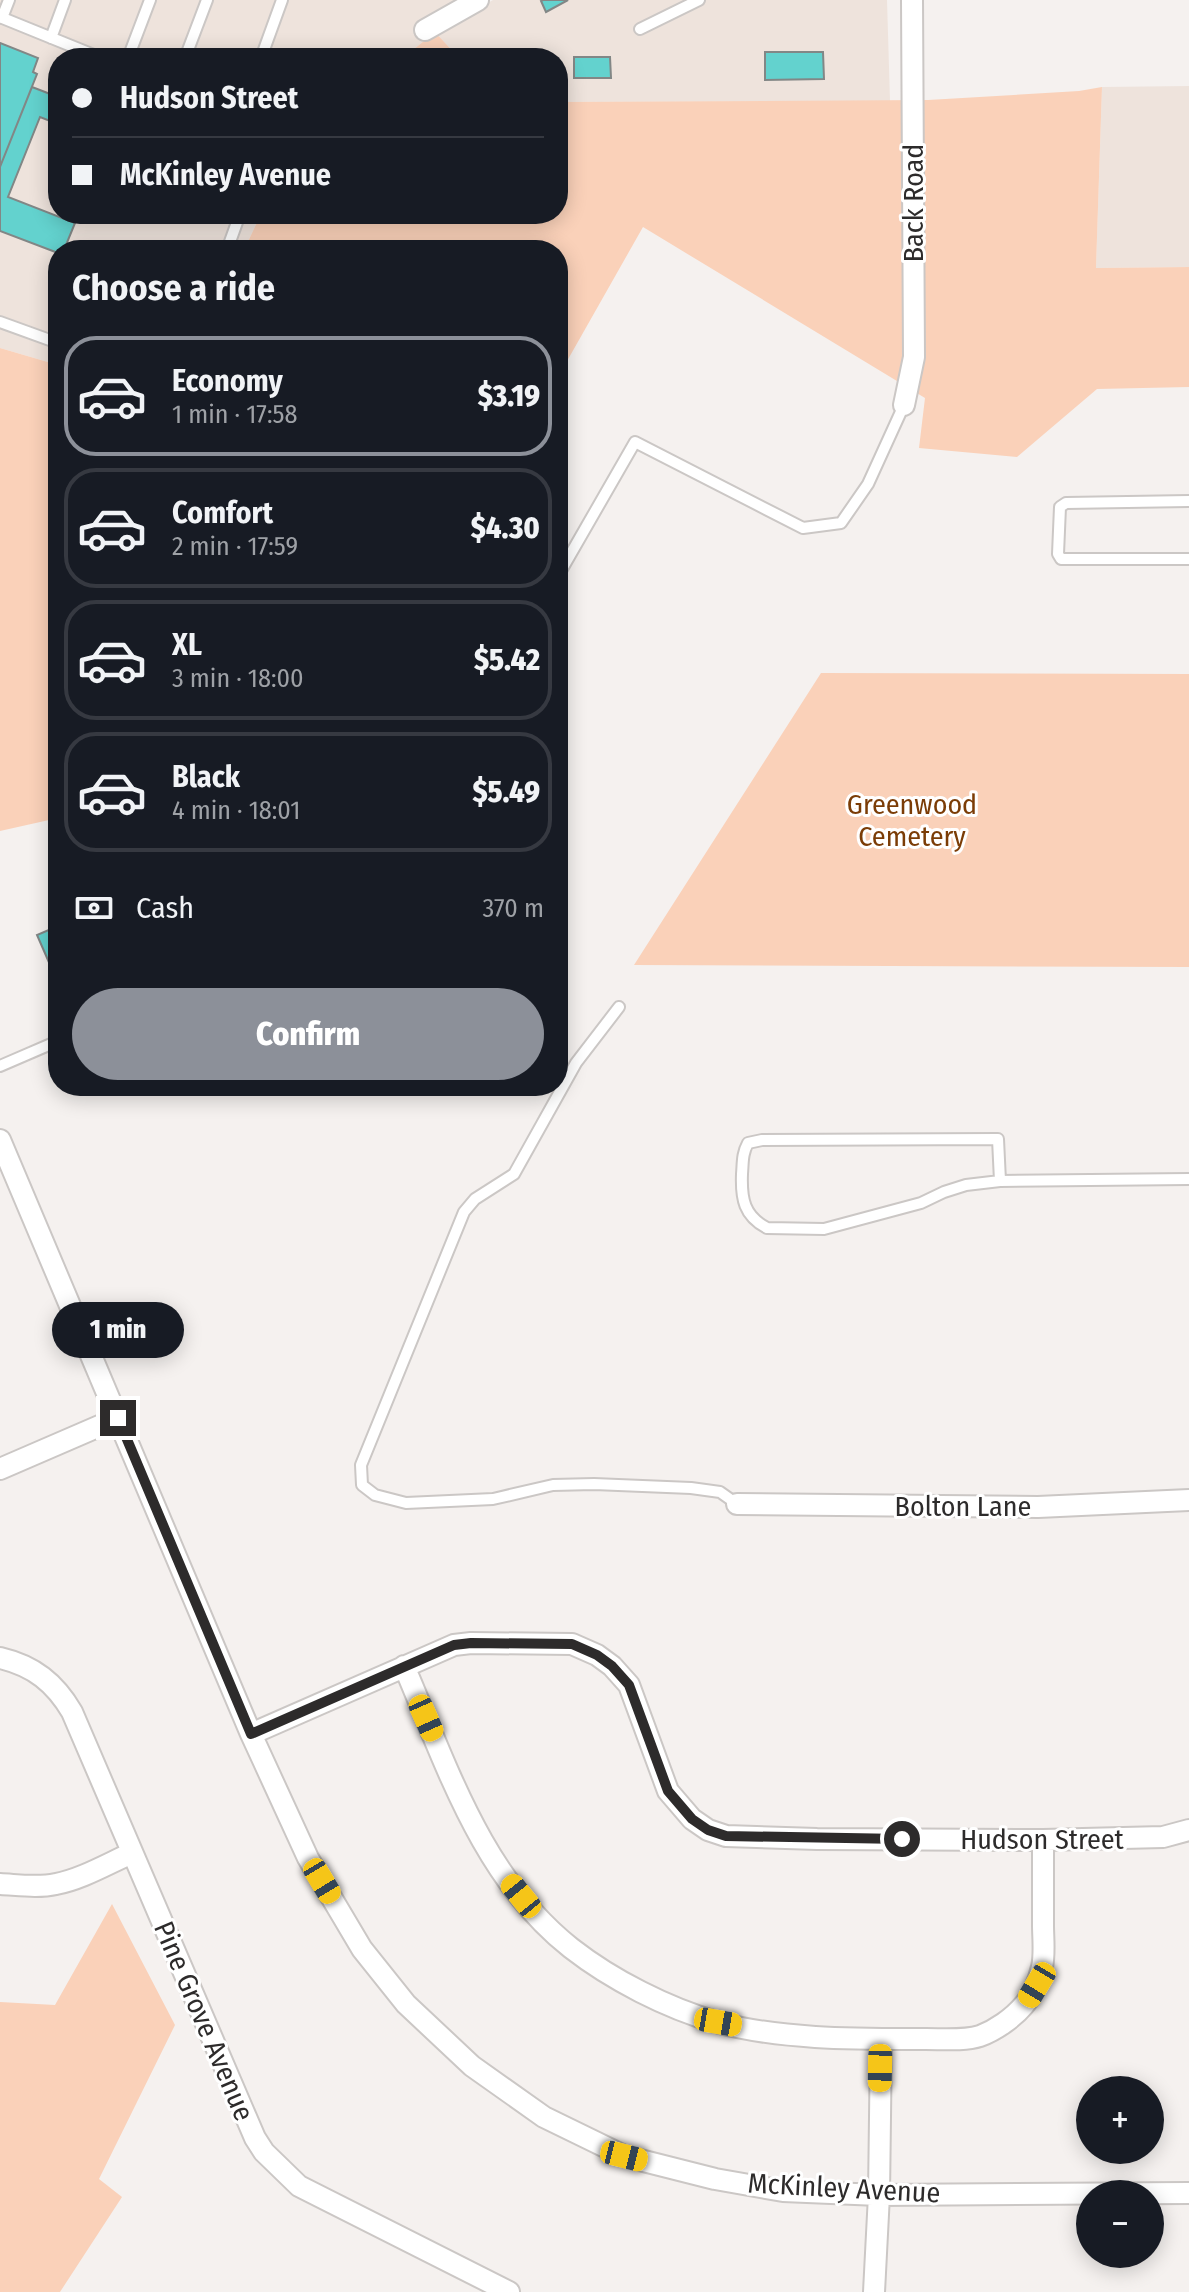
<!DOCTYPE html>
<html lang="en">
<head>
<meta charset="utf-8">
<style>
  body { margin:0; font-family:"Fira Sans Condensed",sans-serif; background:#242831; color:#f1f3f6; height:100vh; display:flex; flex-direction:column; font-size:30px; white-space:nowrap }
  * { box-sizing:border-box; margin:0 }
  p { font-size:26px; color:#9ea1a6 }
  .icon { flex:none; width:44px; height:44px; fill:none; stroke:currentColor; stroke-width:2; stroke-linecap:round; stroke-linejoin:round }
  .map { position:relative; flex:1; overflow:hidden }
  .details { position:absolute; left:48px; top:240px; width:520px; height:856px; display:flex; flex-direction:column; background:#171b24; border-radius:32px; box-shadow:0 4px 20px #0003 }
  .details>* { flex:none }
  .hud { position:absolute; left:48px; top:48px; width:520px; height:176px; border-radius:32px; box-shadow:0 4px 20px #0003; display:grid; align-content:center; height:176px; padding:0 24px; background:#171b24 }
  .tools { position:absolute; left:1076px; top:2076px; display:grid; gap:16px }
  .tools a { display:grid; place-items:center; width:88px; height:88px; border-radius:50%; background:#171b24; box-shadow:0 4px 20px #0003; font-size:40px }
  .end { position:absolute; width:36px; height:36px; margin:-18px; border:10px solid #2d2b2b; background:#fff; box-shadow:0 0 0 4px #fff }
  .from { border-radius:50% }
  .bubble { position:absolute; height:56px; border-radius:28px; background:#171b24; box-shadow:0 4px 20px #0003; font-size:26px; font-weight:800; line-height:56px; text-align:center }
  .car { position:absolute; width:24px; height:48px; margin:-24px -12px; border-radius:10px; box-shadow:0 0 6px 2px #0007; background:linear-gradient(#f5c518 24%,#345 0 40%,#f5c518 0 76%,#345 0 86%,#f5c518 0) }
  .hud b { display:flex; align-items:center; gap:28px; height:76px; font-size:30px }
  .hud b+b { border-top:2px solid #363941 }
  .hud i { width:20px; height:20px; background:#f1f3f6 }
  ul { padding:0; list-style:none }
  li { display:flex; align-items:center; gap:24px; height:120px; margin:0 16px 12px; padding:0 8px; border:4px solid #363941; border-radius:32px }
  li div { flex:1 }
  li b { display:block; font-size:30px }
  li em { font-style:normal; font-weight:800 }
  li.on { border-color:#8c9099 }
  li>.icon { width:72px; height:72px; stroke-width:1.5 }
  h2 { padding:0 24px; font-size:36px; line-height:96px }
  .pay { display:flex; align-items:center; gap:20px; height:88px; padding:0 24px; font-size:30px }
  .pay p { margin-inline-start:auto }
  .action { display:flex; gap:16px; margin-top:auto; padding:16px 24px }
  .action a { flex:1; height:92px; border-radius:48px; background:#8c9099; color:#fff; font-size:32px; font-weight:800; line-height:92px; text-align:center }
  .map>svg:first-child { display:block }
  .built { fill:#eee3dc }
  .green { fill:#fad1b9 }
  .building { fill:#63d2ce; stroke:#828786; stroke-width:2 }
  .lines { fill:none; stroke-linecap:round; stroke-linejoin:round }
  .service-casing { stroke:#cbc7c5; stroke-width:14 }
  .minor-casing { stroke:#cbc7c5; stroke-width:24 }
  .service { stroke:#fff; stroke-width:10 }
  .minor { stroke:#fff; stroke-width:20 }
  .route { stroke:#2d2b2b; stroke-width:10 }
  .labels { text-anchor:middle; dominant-baseline:central; stroke-width:6; stroke-linejoin:round; paint-order:stroke }
  .street-label { font-size:28px; fill:#2d2b2b; stroke:#fff }
  .park-label { font-size:28px; fill:#7b3c06; stroke:#fff }
</style>
</head>
<body>
<div class="map">
<svg width="1189" height="2292" viewBox="0 0 1189 2292">
  <rect width="100%" height="100%" fill="#f5f1ef"/>
  <path class="built" d="M 0,0 L 490,0 L 479,8 L 493,0 L 887,0 L 890,101 L 558,102 L 558,58 L 459,58 L 435,32 L 403,58 L 58,58 L 58,214 L 261,214 L 244,250 L 58,250 L 58,365 L 0,348 Z
    M 1189,86 L 1189,267 L 1096,268 L 1102,87 Z"/>
  <path class="green" d="M 435,32 L 459,58 L 403,58 Z
    M 1102,87 L 1096,268 L 1189,267 L 1189,387 L 1097,389 L 1017,457 L 919,448 L 925,398 L 643,227 L 558,377 L 558,250 L 244,250 L 261,214 L 558,214 L 558,102 L 928,100 L 1079,91 Z
    M 0,348 L 58,365 L 58,818 L 0,831 Z
    M 821,673 L 1189,674 L 1189,967 L 634,965 Z
    M 112,1904 L 175,2025 L 99,2179 L 122,2197 L 60,2292 L 0,2292 L 0,2002 L 55,2005 Z"/>
  <path class="building" d="M 543,0 L 568,0 L 546,12 L 541,1 Z
    M 0,43 L 38,58 L 33,72 L 37,74 L 0,167 Z
    M 765,52 L 823,52 L 824,79 L 765,80 Z
    M 574,57 L 610,57 L 611,78 L 574,78 Z
    M 32,87 L 58,97 L 58,124 L 40,117 L 8,197 L 75,223 L 64,250 L 58,250 L 58,253 L 0,231 L 0,167 Z
    M 58,926 L 58,983 L 37,935 Z"/>
  <g class="lines">
    <defs>
      <path id="service" d="M 0,17 L 101,58
        M 2,18 L 9,0
        M 640,29 L 699,0
        M 51,38 L 65,0
        M 128,58 L 150,0
        M 185,58 L 207,0
        M 261,58 L 282,0
        M 227,250 L 240,214
        M 0,322 L 58,343
        M 1189,501 L 1066,503 L 1060,507 L 1058,554 L 1061,559 L 1189,559
        M 558,576 L 635,442 L 803,528 L 841,523 L 868,484 L 904,405
        M 619,1007 L 576,1063 L 514,1174 L 475,1199 L 464,1212 L 361,1465 L 362,1485 L 375,1495 L 406,1503 L 493,1499 L 553,1485 L 594,1484 L 691,1488 L 720,1492 L 737,1504
        M 0,1066 L 58,1041
        M 1000,1181 L 998,1139 L 762,1140 L 748,1143 C 742,1154 743,1162 742,1174 C 741,1199 744,1216 767,1228 L 824,1229 L 921,1203 L 944,1192 L 966,1185 L 1000,1181 L 1189,1179"/>
      <path id="minor" d="M 425,30 L 478,0
        M 904,405 L 914,357 L 912,0
        M 0,1140 L 251,1734 L 308,1858 L 362,1949 L 406,2004 L 472,2066 L 544,2117 L 624,2156 L 715,2179 L 783,2191 L 879,2195 L 1189,2193
        M 0,1469 L 118,1418
        M 737,1504 L 1038,1507 L 1189,1500
        M 0,1658 C 34,1666 55,1683 72,1712 L 255,2138 L 264,2152 L 299,2186 L 509,2292
        M 404,1666 C 447,1766 482,1878 571,1948 C 612,1980 667,2008 716,2022 C 782,2040 859,2039 926,2039 C 943,2039 964,2041 980,2036 C 996,2030 1013,2018 1024,2005 C 1034,1994 1039,1980 1042,1967 C 1045,1954 1043,1938 1043,1925 C 1043,1896 1043,1868 1043,1840
        M 251,1734 L 454,1645 L 471,1643 L 572,1644 L 597,1655 L 612,1666 L 629,1685 L 668,1791 L 692,1819 L 708,1830 L 726,1836 L 817,1839 L 1043,1840 L 1163,1837 L 1189,1830
        M 0,1884 C 19,1885 38,1888 56,1884 C 82,1879 107,1864 132,1853
        M 874,2292 L 879,2195 L 881,2039"/>
    </defs>
    <use href="#service" class="service-casing"/>
    <use href="#minor" class="minor-casing"/>
    <use href="#service" class="service"/>
    <use href="#minor" class="minor"/>
  </g>
  <g class="lines">
    <path class="route" d="M 118,1418 L 251,1734 L 454,1645 L 471,1643 L 572,1644 L 597,1655 L 612,1666 L 629,1685 L 668,1791 L 692,1819 L 708,1830 L 726,1836 L 902,1839"/>
  </g>
  <g class="labels">
    <g class="street-label">
      <text transform="translate(913 203) rotate(-90)">Back Road</text>
      <text x="963" y="1506">Bolton Lane</text>
      <text x="1042" y="1839">Hudson Street</text>
      <text transform="translate(204 2021) rotate(67)">Pine Grove Avenue</text>
      <text transform="translate(844 2188) rotate(3)">McKinley Avenue</text>
    </g>
    <g class="park-label">
      <text x="912" y="804">Greenwood<tspan x="912" dy="32">Cemetery</tspan></text>
    </g>
  </g>
</svg>
<div class="tools">
<a>+</a>
<a>−</a>
</div>
<i class="end from" style="left:902px;top:1839px"></i>
<i class="end" style="left:118px;top:1418px"></i>
<div class="bubble" style="left:52px;top:1302px;width:132px">1 min</div>
<i class="car" style="left:426px;top:1718px;rotate:156deg"></i>
<i class="car" style="left:322px;top:1881px;rotate:149deg"></i>
<i class="car" style="left:521px;top:1896px;rotate:321deg"></i>
<i class="car" style="left:1037px;top:1985px;rotate:211deg"></i>
<i class="car" style="left:718px;top:2022px;rotate:100deg"></i>
<i class="car" style="left:880px;top:2068px;rotate:181deg"></i>
<i class="car" style="left:624px;top:2156px;rotate:104deg"></i>
<div class="hud">
<b><i class="from"></i>Hudson Street</b>
<b><i></i>McKinley Avenue</b>
</div>
<section class="details">
<h2>Choose a ride</h2>
<ul>
<li class="on"><svg class="icon" aria-label="car" viewBox="0 0 24 24"><path d="M5 17H2v-5l4-1 3-4h7l3 4 3 1v5h-3M9 17h6M6 11h13"/><circle cx="7" cy="17" r="2"/><circle cx="17" cy="17" r="2"/></svg><div><b>Economy</b><p>1 min · 17:58</p></div><em>$3.19</em></li>
<li><svg class="icon" aria-label="car" viewBox="0 0 24 24"><path d="M5 17H2v-5l4-1 3-4h7l3 4 3 1v5h-3M9 17h6M6 11h13"/><circle cx="7" cy="17" r="2"/><circle cx="17" cy="17" r="2"/></svg><div><b>Comfort</b><p>2 min · 17:59</p></div><em>$4.30</em></li>
<li><svg class="icon" aria-label="car" viewBox="0 0 24 24"><path d="M5 17H2v-5l4-1 3-4h7l3 4 3 1v5h-3M9 17h6M6 11h13"/><circle cx="7" cy="17" r="2"/><circle cx="17" cy="17" r="2"/></svg><div><b>XL</b><p>3 min · 18:00</p></div><em>$5.42</em></li>
<li><svg class="icon" aria-label="car" viewBox="0 0 24 24"><path d="M5 17H2v-5l4-1 3-4h7l3 4 3 1v5h-3M9 17h6M6 11h13"/><circle cx="7" cy="17" r="2"/><circle cx="17" cy="17" r="2"/></svg><div><b>Black</b><p>4 min · 18:01</p></div><em>$5.49</em></li>
</ul>
<div class="pay"><svg class="icon" aria-label="cash" viewBox="0 0 24 24"><path d="M3 7h18v10H3z"/><circle cx="12" cy="12" r="2"/></svg>Cash<p>370 m</p></div>
<div class="action"><a>Confirm</a></div>
</section>
</div>
</body>
</html>
